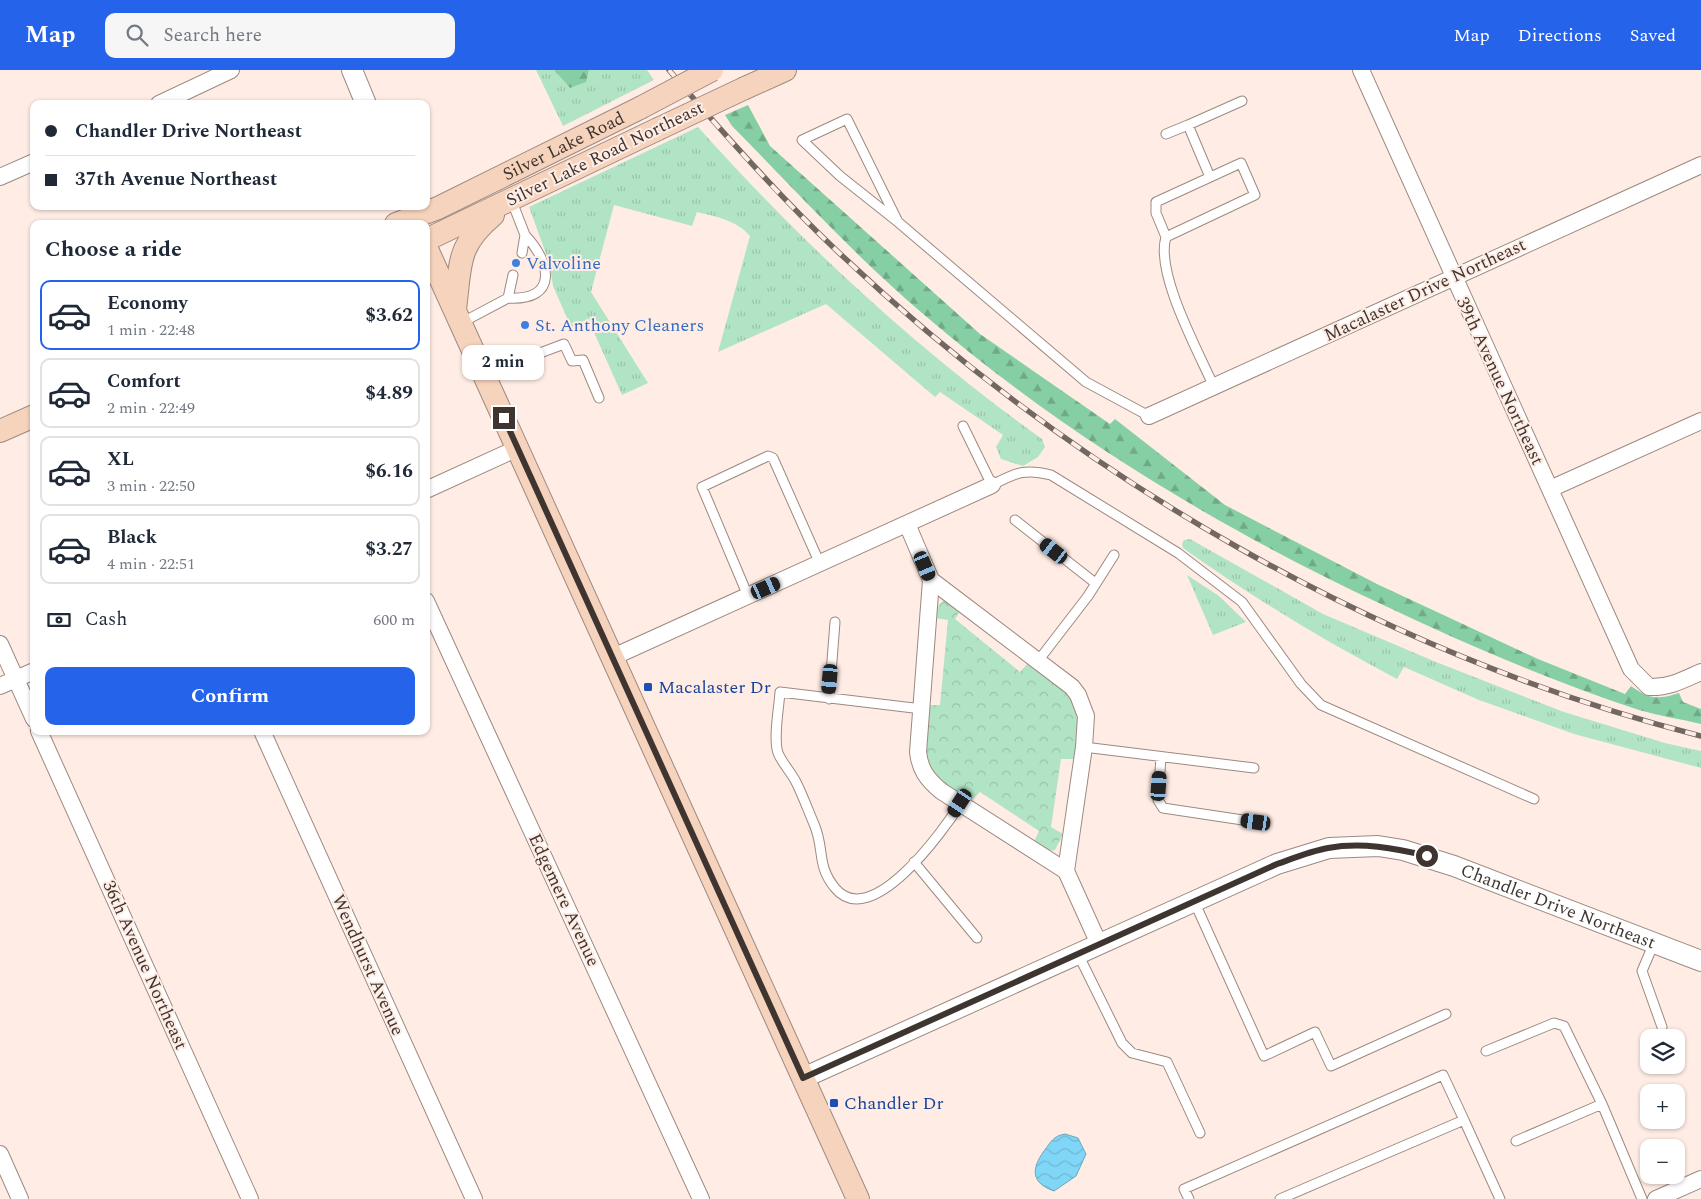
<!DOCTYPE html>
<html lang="en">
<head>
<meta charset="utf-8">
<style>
  body { margin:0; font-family:Spectral,serif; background:#f6f6f7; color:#1f2937; height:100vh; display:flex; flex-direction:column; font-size:19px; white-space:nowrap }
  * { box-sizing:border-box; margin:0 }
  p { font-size:16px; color:#747a83 }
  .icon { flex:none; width:28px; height:28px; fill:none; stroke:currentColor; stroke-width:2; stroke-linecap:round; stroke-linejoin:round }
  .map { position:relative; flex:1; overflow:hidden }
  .sheet { position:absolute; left:30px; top:150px; width:400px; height:515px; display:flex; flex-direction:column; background:#fff; border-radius:10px; box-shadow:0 1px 4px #0004 }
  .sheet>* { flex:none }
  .banner { position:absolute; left:30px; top:30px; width:400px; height:110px; border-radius:10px; box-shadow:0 1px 4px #0004; display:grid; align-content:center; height:110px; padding:0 15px; background:#fff }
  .buttons { position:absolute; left:1640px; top:959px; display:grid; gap:10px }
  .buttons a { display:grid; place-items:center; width:45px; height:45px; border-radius:10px; background:#fff; box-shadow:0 1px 4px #0004; font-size:25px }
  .end { position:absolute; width:22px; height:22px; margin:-11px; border:6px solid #3e3531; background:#fff; box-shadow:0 0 0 2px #fff }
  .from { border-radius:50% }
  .bubble { position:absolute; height:35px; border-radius:10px; background:#fff; box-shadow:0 1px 4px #0004; font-size:16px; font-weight:700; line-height:35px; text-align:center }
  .car { position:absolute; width:15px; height:30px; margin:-15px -8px; border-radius:6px; box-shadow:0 0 4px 1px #0007; background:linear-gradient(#222 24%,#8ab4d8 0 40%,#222 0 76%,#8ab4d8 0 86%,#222 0) }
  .banner b { display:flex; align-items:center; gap:18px; height:48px; font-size:19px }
  .banner b+b { border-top:1px solid #e0e1e3 }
  .banner i { width:12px; height:12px; background:#1f2937 }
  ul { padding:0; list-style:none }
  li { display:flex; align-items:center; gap:15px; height:70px; margin:0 10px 8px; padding:0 5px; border:2px solid #e0e1e3; border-radius:10px }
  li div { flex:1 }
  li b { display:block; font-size:19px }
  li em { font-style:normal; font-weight:700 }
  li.on { border-color:#2563eb }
  li>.icon { width:45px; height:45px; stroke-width:1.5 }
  h2 { padding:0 15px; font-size:22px; line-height:60px }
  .pay { display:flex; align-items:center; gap:12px; height:55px; padding:0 15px; font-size:19px }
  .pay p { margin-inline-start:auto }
  .cta { display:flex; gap:10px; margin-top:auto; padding:10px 15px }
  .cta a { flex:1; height:58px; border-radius:10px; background:#2563eb; color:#fff; font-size:20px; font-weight:700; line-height:58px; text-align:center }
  header { display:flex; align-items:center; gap:30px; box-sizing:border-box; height:70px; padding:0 25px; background:#2563eb; color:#fff }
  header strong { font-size:24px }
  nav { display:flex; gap:28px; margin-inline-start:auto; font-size:18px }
  .search { width:350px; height:45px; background:#f6f6f7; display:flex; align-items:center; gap:12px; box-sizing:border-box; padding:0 18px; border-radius:10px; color:#747a83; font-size:19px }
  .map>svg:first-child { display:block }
  .grass { fill:url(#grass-tufts) }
  .forest { fill:url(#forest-firs) }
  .park { fill:url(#park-crowns) }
  .water { fill:url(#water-waves); stroke:#6ca6bc }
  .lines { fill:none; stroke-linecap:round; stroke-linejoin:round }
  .service-casing { stroke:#9d8980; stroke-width:11 }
  .minor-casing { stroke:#9d8980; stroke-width:18 }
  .tertiary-casing { stroke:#9d8980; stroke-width:22 }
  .secondary-casing { stroke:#9d8980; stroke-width:24 }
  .service { stroke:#fff; stroke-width:9 }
  .minor { stroke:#fff; stroke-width:16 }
  .tertiary { stroke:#fff; stroke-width:20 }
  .secondary { stroke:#f6d3bc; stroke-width:22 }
  .rail-casing { stroke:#726762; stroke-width:5.5 }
  .rail { stroke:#ffede5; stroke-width:4; stroke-dasharray:11; stroke-linecap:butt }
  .secondary-bridge-casing { stroke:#9d8980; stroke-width:24; stroke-linecap:butt }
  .secondary-bridge { stroke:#f6d3bc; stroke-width:22 }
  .route { stroke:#3e3531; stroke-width:6 }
  .shop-dot { fill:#3f7fe0; stroke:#ffede5; stroke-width:2 }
  .transit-dot { fill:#1a4fb4; stroke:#ffede5; stroke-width:2 }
  .labels { text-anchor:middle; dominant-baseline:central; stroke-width:4; stroke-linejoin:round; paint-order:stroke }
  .street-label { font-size:18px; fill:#3e3531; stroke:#ffede5 }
  .shop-label { font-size:18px; fill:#366cbe; stroke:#ffede5; text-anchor:start }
  .transit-label { font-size:18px; fill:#164399; stroke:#ffede5; text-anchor:start }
</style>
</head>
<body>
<header>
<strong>Map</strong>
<div class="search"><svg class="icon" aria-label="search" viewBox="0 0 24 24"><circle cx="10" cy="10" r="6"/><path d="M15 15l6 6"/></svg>Search here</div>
<nav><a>Map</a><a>Directions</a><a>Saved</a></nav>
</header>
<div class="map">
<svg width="1701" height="1129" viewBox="0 0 1701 1129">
  <defs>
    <pattern id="grass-tufts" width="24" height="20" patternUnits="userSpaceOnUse" patternTransform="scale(1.25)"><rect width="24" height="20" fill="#b1e4c5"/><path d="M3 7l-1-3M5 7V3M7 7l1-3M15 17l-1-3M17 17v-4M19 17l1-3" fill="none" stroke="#99c4aa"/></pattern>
    <pattern id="forest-firs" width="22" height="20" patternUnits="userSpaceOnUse" patternTransform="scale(1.25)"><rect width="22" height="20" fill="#86cfa4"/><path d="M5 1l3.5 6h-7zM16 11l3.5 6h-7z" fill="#6fa986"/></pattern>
    <pattern id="park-crowns" width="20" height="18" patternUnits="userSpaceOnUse" patternTransform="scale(1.25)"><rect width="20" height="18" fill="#b1e4c5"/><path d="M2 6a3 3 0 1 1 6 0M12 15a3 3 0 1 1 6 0" fill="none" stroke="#99c4aa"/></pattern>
    <pattern id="water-waves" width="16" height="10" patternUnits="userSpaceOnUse" patternTransform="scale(1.25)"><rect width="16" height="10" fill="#7fd6f7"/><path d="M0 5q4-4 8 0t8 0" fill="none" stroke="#6fb8d4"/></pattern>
  </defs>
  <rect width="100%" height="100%" fill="#ffede5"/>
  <path class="grass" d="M 536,0 L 554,0 L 570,18 L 585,12 L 589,0 L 647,0 L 654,10 L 563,56 Z
    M 698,57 C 802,173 915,278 1042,369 L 1045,377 L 1038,387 L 1023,396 L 1001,389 L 996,377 L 1003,365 L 940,322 L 935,327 L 826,234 L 718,282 L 750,166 C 736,150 717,147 697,142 L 692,156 L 614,135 L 591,222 L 648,313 L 622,325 L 588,249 L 571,257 L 553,216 L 549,192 L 529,137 Z
    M 1190,469 L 1323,544 L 1436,592 L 1564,642 L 1665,673 L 1701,681 L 1701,698 L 1574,664 L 1479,630 L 1404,597 L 1397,609 C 1323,570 1252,527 1183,478 L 1182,474 L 1184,470 Z
    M 1187,505 L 1219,526 L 1246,552 L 1213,565 Z"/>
  <path class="forest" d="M 554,0 L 589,0 L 586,12 L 570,18 Z
    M 748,35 L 770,76 L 980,264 L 1110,354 L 1115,349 L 1225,435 L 1377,514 L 1538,589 L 1625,624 L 1631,616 C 1649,629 1658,630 1679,623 L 1683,632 L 1701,639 L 1701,654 C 1681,649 1659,646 1639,640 C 1551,611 1465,574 1381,534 C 1217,457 1060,362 922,243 C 855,186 794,119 732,56 L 725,45 Z"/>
  <path class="park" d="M 945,530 L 961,539 L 955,549 L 1020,602 L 1029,592 C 1075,629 1083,628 1074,689 L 1061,689 L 1051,757 L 1063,764 L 1055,780 L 1047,781 L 1033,774 L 1039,761 L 980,722 L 970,732 C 919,696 924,696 928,635 L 940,635 L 948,550 L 935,548 C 935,541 938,534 945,530 Z"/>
  <path class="water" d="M 1065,1064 L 1078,1068 L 1086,1084 L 1076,1106 L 1054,1121 C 1031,1113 1031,1099 1044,1081 C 1051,1072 1053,1066 1065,1064 Z"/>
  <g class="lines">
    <defs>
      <path id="service" d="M 1166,64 L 1188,55
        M 1210,107 L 1188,55 L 1242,31
        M 511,129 L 525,165 L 522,183
        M 898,152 L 840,106 L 802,70 L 847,49 L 898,152 L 1086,312 L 1149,346
        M 1166,167 L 1156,143 L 1156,132 L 1241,93 L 1255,125 L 1166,167 C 1155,203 1198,281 1214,317
        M 508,228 L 513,205
        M 461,253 L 508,228 C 559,231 551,192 525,165
        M 484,304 L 564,274 L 572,291 L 583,290 L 599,328
        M 963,356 L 992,415 C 1016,403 1024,398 1051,405 L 1178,483 L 1242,532 L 1301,614 L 1321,635 L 1534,729
        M 1015,450 L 1094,512
        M 748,526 L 702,417 L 768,386 L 773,388 L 820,494
        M 1038,591 L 1088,526 L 1114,485
        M 829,629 L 835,552
        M 922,639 L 780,622 C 779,638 773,668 778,683 C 782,693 791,702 796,712 C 803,726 808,740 814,754 C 825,779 816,795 835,818 C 871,862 943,761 961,733
        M 1084,677 L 1254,698
        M 1161,687 L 1158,730 L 1163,738 L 1256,752
        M 914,792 L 977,868
        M 1194,831 L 1264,986 L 1315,962 L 1331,996 L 1446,944
        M 1654,873 L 1642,901 L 1662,957
        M 1078,884 L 1122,973 L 1132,983 L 1167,992 L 1200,1063
        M 1486,981 L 1554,953 L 1564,956 L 1602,1034 L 1642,1129
        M 1516,1071 L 1602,1034
        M 1189,1129 L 1184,1119 L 1443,1005 L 1464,1050
        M 1280,1129 L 1464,1050 L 1500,1129"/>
      <path id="minor" d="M 1361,0 L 1631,599 L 1649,617 C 1668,618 1683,610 1701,602
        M 159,34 L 231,0
        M 0,107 L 34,92
        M 1149,346 L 1701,95
        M 1550,419 L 1701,351
        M 426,420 L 518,378
        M 907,454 L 931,510 L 1072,617 L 1078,625 L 1086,646 L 1084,677 L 1066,801
        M 931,510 L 918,682 C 920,700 927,709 941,721 L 1066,801 L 1099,874
        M 426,531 L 701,1129
        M 0,574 L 34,649
        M 613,587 L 992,415
        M 0,616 L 34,601
        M 39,661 L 250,1129
        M 262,661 L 474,1129
        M 0,1084 L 20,1129
        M 1656,1129 L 1701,1109"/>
      <g id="tertiary">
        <path d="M 352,0 L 366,34"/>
        <path id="s1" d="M 803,1008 L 1277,794 L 1329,778 L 1378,776 L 1403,780 L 1454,796 L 1701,891"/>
      </g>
      <g id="secondary">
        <path d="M 745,18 L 785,0"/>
        <path id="s2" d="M 396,154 L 438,138 L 640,38"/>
        <path d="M 426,170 L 658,59"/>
        <path d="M 426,177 L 858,1129"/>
        <path d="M 455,239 C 461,194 456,176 493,145"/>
        <path d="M 0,361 L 34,346"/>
      </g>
    </defs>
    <use href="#service" class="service-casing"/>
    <use href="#minor" class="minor-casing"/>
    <use href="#tertiary" class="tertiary-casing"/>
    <use href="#secondary" class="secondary-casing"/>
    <use href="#service" class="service"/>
    <use href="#minor" class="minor"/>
    <use href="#tertiary" class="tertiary"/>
    <use href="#secondary" class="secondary"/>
    <defs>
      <path id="rail" d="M 669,0 C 722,62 776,123 835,179 C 1075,407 1380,584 1701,666"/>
    </defs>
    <use href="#rail" class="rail-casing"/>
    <use href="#rail" class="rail"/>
    <defs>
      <path id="secondary-bridge" d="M 640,38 L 712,0
        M 658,59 L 745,18"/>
    </defs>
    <use href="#secondary-bridge" class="secondary-bridge-casing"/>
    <use href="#secondary-bridge" class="secondary-bridge"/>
  </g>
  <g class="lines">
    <path class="route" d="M 504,348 L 803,1008 L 1277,794 C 1294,788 1311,781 1328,778 C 1361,772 1395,778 1427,786"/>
  </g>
  <g class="shop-dot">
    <circle cx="516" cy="193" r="5"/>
    <circle cx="525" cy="255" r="5"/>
  </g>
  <g class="transit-dot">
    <rect x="643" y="612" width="10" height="10" rx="2.5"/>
    <rect x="829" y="1028" width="10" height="10" rx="2.5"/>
  </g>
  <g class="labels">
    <g class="street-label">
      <text stroke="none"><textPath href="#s2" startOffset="185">Silver Lake Road</textPath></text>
      <text transform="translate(605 84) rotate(-26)">Silver Lake Road Northeast</text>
      <text transform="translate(1425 220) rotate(-25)">Macalaster Drive Northeast</text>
      <text transform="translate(1500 311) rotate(65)">39th Avenue Northeast</text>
      <text transform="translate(564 830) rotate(65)">Edgemere Avenue</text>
      <text stroke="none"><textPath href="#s1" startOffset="814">Chandler Drive Northeast</textPath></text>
      <text transform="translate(145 895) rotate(66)">36th Avenue Northeast</text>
      <text transform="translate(368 895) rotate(66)">Wendhurst Avenue</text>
    </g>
    <g class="shop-label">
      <text x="526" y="193">Valvoline</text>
      <text x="535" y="255">St. Anthony Cleaners</text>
    </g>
    <g class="transit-label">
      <text x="658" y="617">Macalaster Dr</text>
      <text x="844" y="1033">Chandler Dr</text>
    </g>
  </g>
</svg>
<div class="buttons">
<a><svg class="icon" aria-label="layers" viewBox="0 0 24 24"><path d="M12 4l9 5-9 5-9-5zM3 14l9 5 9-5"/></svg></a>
<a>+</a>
<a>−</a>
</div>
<i class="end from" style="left:1427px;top:786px"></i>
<i class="end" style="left:504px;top:348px"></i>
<div class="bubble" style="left:462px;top:275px;width:82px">2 min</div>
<i class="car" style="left:1054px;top:481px;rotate:308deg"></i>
<i class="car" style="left:925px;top:496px;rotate:157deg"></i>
<i class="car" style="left:766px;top:518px;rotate:66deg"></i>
<i class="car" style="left:830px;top:609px;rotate:185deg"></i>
<i class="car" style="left:1159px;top:716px;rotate:4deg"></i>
<i class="car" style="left:960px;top:733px;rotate:213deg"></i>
<i class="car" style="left:1256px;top:752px;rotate:278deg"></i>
<div class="banner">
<b><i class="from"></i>Chandler Drive Northeast</b>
<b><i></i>37th Avenue Northeast</b>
</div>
<section class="sheet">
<h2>Choose a ride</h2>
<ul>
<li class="on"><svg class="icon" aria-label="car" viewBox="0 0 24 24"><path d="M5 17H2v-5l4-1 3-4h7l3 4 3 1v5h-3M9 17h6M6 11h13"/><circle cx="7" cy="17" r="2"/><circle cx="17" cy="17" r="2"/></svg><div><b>Economy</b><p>1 min · 22:48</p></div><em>$3.62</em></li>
<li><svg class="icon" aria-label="car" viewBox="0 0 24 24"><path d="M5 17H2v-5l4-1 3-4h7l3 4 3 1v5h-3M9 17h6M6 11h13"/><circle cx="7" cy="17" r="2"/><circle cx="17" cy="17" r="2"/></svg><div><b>Comfort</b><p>2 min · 22:49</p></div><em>$4.89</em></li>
<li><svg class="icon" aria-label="car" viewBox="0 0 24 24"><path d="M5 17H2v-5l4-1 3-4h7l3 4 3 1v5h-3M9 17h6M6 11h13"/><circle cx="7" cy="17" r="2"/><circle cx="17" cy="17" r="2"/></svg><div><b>XL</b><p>3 min · 22:50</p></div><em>$6.16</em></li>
<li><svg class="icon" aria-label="car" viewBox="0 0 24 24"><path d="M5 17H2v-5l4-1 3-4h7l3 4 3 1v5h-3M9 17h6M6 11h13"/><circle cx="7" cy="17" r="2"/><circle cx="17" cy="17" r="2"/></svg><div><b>Black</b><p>4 min · 22:51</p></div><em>$3.27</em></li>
</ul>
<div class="pay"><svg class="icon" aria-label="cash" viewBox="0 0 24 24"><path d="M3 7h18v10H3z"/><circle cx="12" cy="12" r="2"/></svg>Cash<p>600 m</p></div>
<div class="cta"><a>Confirm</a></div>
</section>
</div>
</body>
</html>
